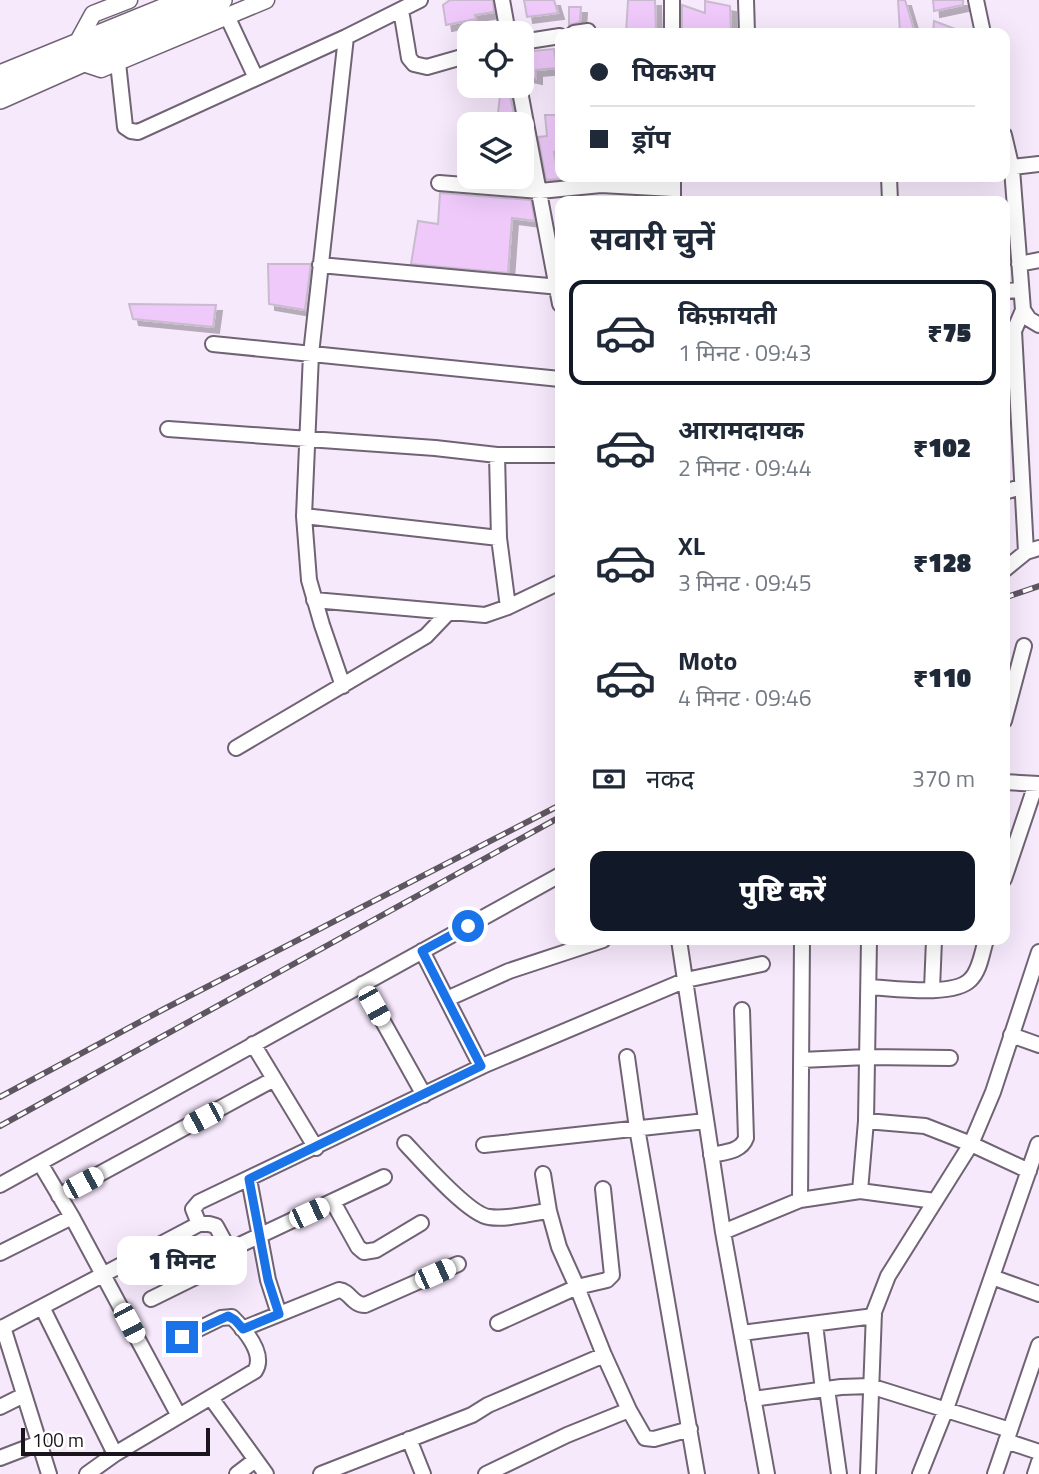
<!DOCTYPE html>
<html lang="hi">
<head>
<meta charset="utf-8">
<style>
  body { margin:0; font-family:"Titillium Web","Noto Sans Devanagari",sans-serif; background:#f6f6f7; color:#1f2937; height:100vh; display:flex; flex-direction:column; font-size:26px; white-space:nowrap }
  * { box-sizing:border-box; margin:0 }
  p { font-size:23px; color:#747a83 }
  .icon { flex:none; width:38px; height:38px; fill:none; stroke:currentColor; stroke-width:2; stroke-linecap:round; stroke-linejoin:round }
  .map { position:relative; flex:1; overflow:hidden }
  .details { position:absolute; left:555px; top:196px; width:455px; height:749px; display:flex; flex-direction:column; background:#fff; border-radius:14px; box-shadow:0 7px 28px #0002 }
  .details>* { flex:none }
  .hud { position:absolute; left:555px; top:28px; width:455px; height:154px; border-radius:14px; box-shadow:0 7px 28px #0002; display:grid; align-content:center; height:154px; padding:0 35px; background:#fff }
  .buttons { position:absolute; left:457px; top:21px; display:grid; gap:14px }
  .buttons a { display:grid; place-items:center; width:77px; height:77px; border-radius:14px; background:#fff; box-shadow:0 7px 28px #0002; font-size:35px }
  .scale { position:absolute; left:21px; bottom:18px; width:189px; box-sizing:border-box; padding-left:7px; border:4px solid #1a151c; border-top:0; font-size:19px; line-height:24px; white-space:nowrap; color:#1a151c; -webkit-text-stroke:5px #fff; paint-order:stroke }
  .end { position:absolute; width:32px; height:32px; margin:-16px; border:9px solid #1a73e8; background:#fff; box-shadow:0 0 0 4px #fff }
  .from { border-radius:50% }
  .bubble { position:absolute; height:49px; border-radius:14px; background:#fff; box-shadow:0 7px 28px #0002; font-size:23px; font-weight:800; line-height:49px; text-align:center }
  .car { position:absolute; width:21px; height:42px; margin:-21px -10px; border-radius:9px; box-shadow:0 0 5px 2px #0007; background:linear-gradient(#fff 24%,#345 0 40%,#fff 0 76%,#345 0 86%,#fff 0) }
  .hud b { display:flex; align-items:center; gap:24px; height:66px; font-size:26px }
  .hud b+b { border-top:2px solid #e0e1e3 }
  .hud i { width:18px; height:18px; background:#1f2937 }
  ul { padding:0; list-style:none }
  li { display:flex; align-items:center; gap:21px; height:105px; margin:0 14px 10px; padding:0 21px; border:4px solid transparent; border-radius:14px }
  li div { flex:1 }
  li b { display:block; font-size:26px }
  li em { font-style:normal; font-weight:800 }
  li.current { border-color:#111827 }
  li>.icon { width:63px; height:63px; stroke-width:1.5 }
  h2 { padding:0 35px; font-size:32px; line-height:84px }
  .pay { display:flex; align-items:center; gap:18px; height:77px; padding:0 35px; font-size:26px }
  .pay p { margin-inline-start:auto }
  .primary-button { display:flex; gap:14px; margin-top:auto; padding:14px 35px }
  .primary-button a { flex:1; height:80px; border-radius:14px; background:#111827; color:#fff; font-size:28px; font-weight:800; line-height:80px; text-align:center }
  .map>svg:first-child { display:block }
  .building { fill:#eec9fa; stroke:#c9bbce; stroke-width:2; filter:url(#shadow) }
  .lines { fill:none; stroke-linecap:round; stroke-linejoin:round }
  .minor-casing { stroke:#706374; stroke-width:18 }
  .tertiary-casing { stroke:#706374; stroke-width:19 }
  .primary-casing { stroke:#706374; stroke-width:24 }
  .minor { stroke:#fff; stroke-width:14 }
  .tertiary { stroke:#fff; stroke-width:16 }
  .primary { stroke:#fff; stroke-width:21 }
  .rail-casing { stroke:#5e5661; stroke-width:6 }
  .rail { stroke:#fff; stroke-width:3.5; stroke-dasharray:10; stroke-linecap:butt }
  .route { stroke:#1a73e8; stroke-width:9 }
</style>
</head>
<body>
<div class="map">
<svg width="1039" height="1474" viewBox="0 0 1039 1474">
  <defs>
    <filter id="shadow"><feDropShadow dx="6" dy="6" stdDeviation="0" flood-color="#0004"/></filter>
  </defs>
  <rect width="100%" height="100%" fill="#f7e9fc"/>
  <path class="building" d="M 450,0 L 493,0 L 494,12 L 475,15 L 476,19 L 446,25 L 443,5 Z
    M 524,0 L 554,0 L 558,13 L 527,17 Z
    M 628,0 L 655,0 L 656,33 L 626,33 Z
    M 898,0 L 905,0 L 915,33 L 900,33 Z
    M 933,0 L 963,0 L 963,5 L 934,11 Z
    M 705,1 L 730,6 L 731,33 L 682,33 L 682,5 L 705,13 Z
    M 569,7 L 581,7 L 580,22 L 569,25 Z
    M 934,21 L 963,32 L 962,33 L 933,33 Z
    M 554,49 L 557,68 L 536,70 L 536,78 L 522,75 L 522,52 Z
    M 501,86 L 508,86 L 514,114 L 514,124 L 497,122 Z
    M 545,115 L 560,115 L 560,151 L 554,152 L 559,179 L 546,180 L 538,137 L 547,136 Z
    M 464,149 L 469,149 L 469,176 L 459,175 Z
    M 440,193 L 531,200 L 535,221 L 512,218 L 508,273 L 411,264 L 418,221 L 438,224 Z
    M 268,264 L 311,264 L 305,310 L 269,304 Z
    M 129,304 L 216,305 L 213,327 L 133,319 Z"/>
  <g class="lines">
    <defs>
      <path id="minor" d="M 502,0 L 508,33
        M 672,0 L 672,33
        M 746,0 L 747,33
        M 976,0 L 983,33
        M 401,10 L 409,58 L 414,64 L 427,67 L 469,55
        M 227,16 L 256,78
        M 574,33 L 588,31
        M 522,42 L 560,36
        M 118,63 L 125,127 L 131,131 L 138,132 L 346,37 L 420,0
        M 519,86 L 560,304
        M 1004,135 L 1012,169 L 1023,310 L 1029,319 L 1039,325
        M 1004,168 L 1039,164
        M 889,177 L 890,201
        M 439,183 L 540,191 L 601,185 L 673,189
        M 673,201 L 673,177
        M 1019,264 L 1039,260
        M 320,265 L 560,287
        M 1004,291 L 1021,290
        M 1023,310 L 1014,331 L 1026,552
        M 213,344 L 560,379
        M 168,429 L 435,448 L 497,455 L 560,455
        M 497,455 L 499,538 L 508,607
        M 1004,492 L 1021,487
        M 304,516 L 499,538
        M 1004,570 L 1026,552 L 1039,548
        M 314,600 L 485,615 L 508,607 L 560,582
        M 343,686 L 322,625 L 309,580 L 304,516 L 311,354 L 346,37
        M 1004,721 L 1024,646
        M 236,748 L 426,636 L 447,614
        M 1004,782 L 1039,784
        M 1004,879 L 1036,784
        M 679,940 L 723,1232 L 800,1200 L 802,940
        M 422,951 L 481,1066
        M 362,984 L 424,1095
        M 869,987 C 893,988 953,997 970,980 C 980,971 982,952 986,940
        M 932,989 L 934,940
        M 447,999 L 509,971 L 603,940
        M 1011,1035 L 1039,1045
        M 253,1044 L 316,1148
        M 627,1057 L 637,1128 L 697,1474
        M 801,1060 L 867,1057 L 950,1058
        M 866,1121 L 925,1126 L 971,1144 L 1029,1171
        M 405,1143 C 420,1159 469,1215 489,1217 C 508,1220 530,1213 549,1211 L 543,1174
        M 484,1145 L 706,1121
        M 711,1155 C 724,1152 741,1152 746,1138 L 742,1010
        M 40,1163 L 72,1217 L 179,1416 L 255,1371 C 266,1354 244,1329 232,1317 L 221,1318 L 182,1337
        M 249,1179 L 268,1280 L 279,1314
        M 0,1185 L 560,875
        M 603,1189 L 612,1275 L 607,1280 L 577,1287 L 604,1355 L 629,1410
        M 860,1191 L 935,1201
        M 59,1196 L 274,1079
        M 800,1200 L 860,1191 L 866,1121 L 869,940
        M 333,1202 L 358,1247 L 364,1252 L 376,1250 L 421,1223
        M 723,1232 L 767,1474
        M 229,1250 L 384,1177
        M 0,1253 L 72,1217
        M 992,1277 L 1039,1294
        M 151,1299 L 220,1265 L 228,1258 L 229,1250 L 216,1226 L 209,1224 L 199,1224
        M 42,1307 L 115,1454
        M 498,1323 L 577,1287 L 559,1247 L 549,1211
        M 815,1324 L 823,1390
        M 3,1327 L 49,1474
        M 0,1329 L 199,1224 L 193,1209 L 199,1202 L 487,1064 L 686,980 L 762,964
        M 242,1329 L 339,1290 C 350,1291 352,1305 365,1305 L 458,1264
        M 742,1333 L 874,1316
        M 827,1389 L 839,1474
        M 211,1398 L 266,1474
        M 753,1399 L 841,1387 L 870,1386 L 1010,1430
        M 0,1407 L 24,1395
        M 409,1439 L 423,1474
        M 1006,1441 L 1039,1452
        M 0,1458 L 39,1443
        M 87,1474 L 115,1454 L 179,1416
        M 237,1474 L 254,1461
        M 321,1474 L 472,1415 L 488,1405 L 604,1355
        M 486,1474 L 567,1435 L 629,1410 L 645,1438 L 654,1439 L 690,1429
        M 868,1474 L 874,1312 L 888,1276 L 971,1144 L 993,1092 L 1039,952
        M 920,1474 L 946,1409 L 1038,1144
        M 995,1474 L 1039,1345
        M 1035,1474 L 1039,1462"/>
      <path id="tertiary" d="M 75,47 L 93,14 L 129,0
        M 80,62 L 101,69 L 266,0"/>
      <path id="primary" d="M 0,76 L 187,0
        M 0,98 L 221,0"/>
    </defs>
    <use href="#minor" class="minor-casing"/>
    <use href="#tertiary" class="tertiary-casing"/>
    <use href="#primary" class="primary-casing"/>
    <use href="#minor" class="minor"/>
    <use href="#tertiary" class="tertiary"/>
    <use href="#primary" class="primary"/>
    <defs>
      <path id="rail" d="M 1004,598 L 1039,586
        M 0,1097 L 164,1009 L 560,805
        M 0,1126 L 560,817"/>
    </defs>
    <use href="#rail" class="rail-casing"/>
    <use href="#rail" class="rail"/>
  </g>
  <g class="lines">
    <path class="route" d="M 182,1337 L 228,1316 L 235,1320 L 243,1329 L 279,1314 L 268,1280 L 249,1179 L 481,1066 L 422,951 L 468,926"/>
  </g>
</svg>
<div class="buttons">
<a><svg class="icon" aria-label="locate" viewBox="0 0 24 24"><circle cx="12" cy="12" r="6"/><path d="M12 2v4M12 18v4M2 12h4M18 12h4"/></svg></a>
<a><svg class="icon" aria-label="layers" viewBox="0 0 24 24"><path d="M12 4l9 5-9 5-9-5zM3 14l9 5 9-5"/></svg></a>
</div>
<div class="scale">100 m</div>
<i class="end from" style="left:468px;top:926px"></i>
<i class="end" style="left:182px;top:1337px"></i>
<div class="bubble" style="left:117px;top:1236px;width:130px">1 मिनट</div>
<i class="car" style="left:374px;top:1006px;rotate:151deg"></i>
<i class="car" style="left:203px;top:1118px;rotate:242deg"></i>
<i class="car" style="left:83px;top:1183px;rotate:62deg"></i>
<i class="car" style="left:309px;top:1213px;rotate:65deg"></i>
<i class="car" style="left:435px;top:1274px;rotate:66deg"></i>
<i class="car" style="left:129px;top:1323px;rotate:152deg"></i>
<div class="hud">
<b><i class="from"></i>पिकअप</b>
<b><i></i>ड्रॉप</b>
</div>
<section class="details">
<h2>सवारी चुनें</h2>
<ul>
<li class="current"><svg class="icon" aria-label="car" viewBox="0 0 24 24"><path d="M5 17H2v-5l4-1 3-4h7l3 4 3 1v5h-3M9 17h6M6 11h13"/><circle cx="7" cy="17" r="2"/><circle cx="17" cy="17" r="2"/></svg><div><b>किफ़ायती</b><p>1 मिनट · 09:43</p></div><em>₹75</em></li>
<li><svg class="icon" aria-label="car" viewBox="0 0 24 24"><path d="M5 17H2v-5l4-1 3-4h7l3 4 3 1v5h-3M9 17h6M6 11h13"/><circle cx="7" cy="17" r="2"/><circle cx="17" cy="17" r="2"/></svg><div><b>आरामदायक</b><p>2 मिनट · 09:44</p></div><em>₹102</em></li>
<li><svg class="icon" aria-label="car" viewBox="0 0 24 24"><path d="M5 17H2v-5l4-1 3-4h7l3 4 3 1v5h-3M9 17h6M6 11h13"/><circle cx="7" cy="17" r="2"/><circle cx="17" cy="17" r="2"/></svg><div><b>XL</b><p>3 मिनट · 09:45</p></div><em>₹128</em></li>
<li><svg class="icon" aria-label="car" viewBox="0 0 24 24"><path d="M5 17H2v-5l4-1 3-4h7l3 4 3 1v5h-3M9 17h6M6 11h13"/><circle cx="7" cy="17" r="2"/><circle cx="17" cy="17" r="2"/></svg><div><b>Moto</b><p>4 मिनट · 09:46</p></div><em>₹110</em></li>
</ul>
<div class="pay"><svg class="icon" aria-label="cash" viewBox="0 0 24 24"><path d="M3 7h18v10H3z"/><circle cx="12" cy="12" r="2"/></svg>नकद<p>370 m</p></div>
<div class="primary-button"><a>पुष्टि करें</a></div>
</section>
</div>
</body>
</html>
